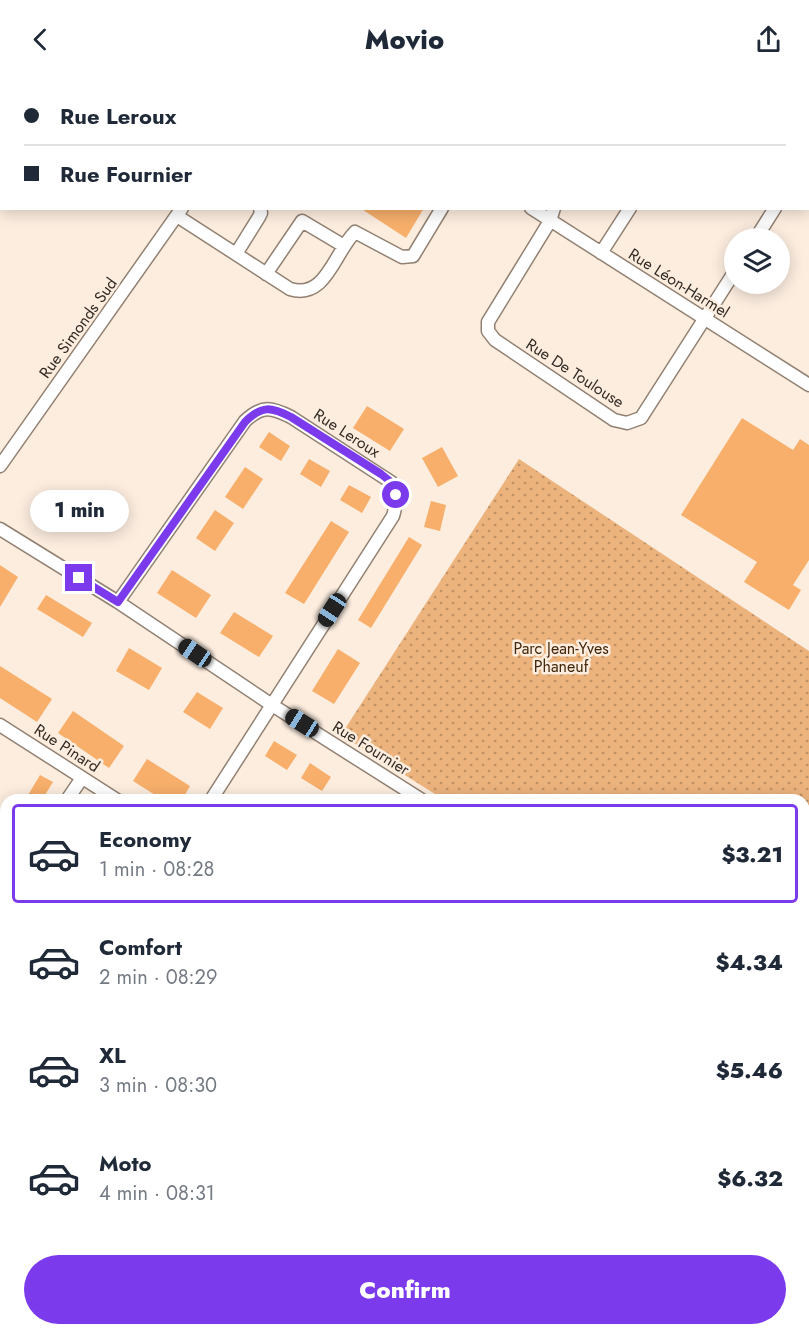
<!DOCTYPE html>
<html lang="en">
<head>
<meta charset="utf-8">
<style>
  body { margin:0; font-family:Jost,sans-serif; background:#f2f2f3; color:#1f2937; height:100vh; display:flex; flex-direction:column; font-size:22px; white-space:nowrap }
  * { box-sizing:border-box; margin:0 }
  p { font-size:20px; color:#747a83 }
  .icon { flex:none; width:33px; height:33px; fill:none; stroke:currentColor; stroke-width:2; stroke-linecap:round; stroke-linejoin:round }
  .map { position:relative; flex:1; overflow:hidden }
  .details { position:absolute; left:0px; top:716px; width:810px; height:542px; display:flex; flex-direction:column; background:#fff; border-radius:18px 18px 0 0; box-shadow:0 3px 15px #0003 }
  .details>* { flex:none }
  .banner { position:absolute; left:0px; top:0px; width:810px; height:132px; box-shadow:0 3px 15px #0003; display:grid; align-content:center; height:132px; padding:0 24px; background:#fff }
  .tools { position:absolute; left:724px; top:150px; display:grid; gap:12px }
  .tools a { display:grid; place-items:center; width:66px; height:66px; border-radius:50%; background:#fff; box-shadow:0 3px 15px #0003; font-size:30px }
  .end { position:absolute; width:27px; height:27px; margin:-14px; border:8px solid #7c3aed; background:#fff; box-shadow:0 0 0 3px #fff }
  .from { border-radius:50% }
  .bubble { position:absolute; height:42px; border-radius:21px; background:#fff; box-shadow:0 3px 15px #0003; font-size:20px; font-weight:800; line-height:42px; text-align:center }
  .car { position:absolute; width:18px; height:36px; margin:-18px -9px; border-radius:8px; box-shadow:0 0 4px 2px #0007; background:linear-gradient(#222 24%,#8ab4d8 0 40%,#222 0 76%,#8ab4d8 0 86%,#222 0) }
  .banner b { display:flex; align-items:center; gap:21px; height:57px; font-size:22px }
  .banner b+b { border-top:2px solid #e0e1e3 }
  .banner i { width:15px; height:15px; background:#1f2937 }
  ul { padding:10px 0 0; list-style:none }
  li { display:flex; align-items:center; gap:18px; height:99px; margin:0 12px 9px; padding:0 12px; border:3px solid transparent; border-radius:6px }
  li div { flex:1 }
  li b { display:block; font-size:22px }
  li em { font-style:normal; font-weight:800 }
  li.active { border-color:#7c3aed }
  li>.icon { width:54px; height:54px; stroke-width:1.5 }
  .action { display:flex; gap:12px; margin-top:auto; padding:12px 24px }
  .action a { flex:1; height:69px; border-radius:36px; background:#7c3aed; color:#fff; font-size:24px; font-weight:800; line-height:69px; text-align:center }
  header { display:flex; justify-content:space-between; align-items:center; height:78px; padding:0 24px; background:#fff; font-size:27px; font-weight:800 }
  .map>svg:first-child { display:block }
  .built { fill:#fde4cd }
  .forest { fill:url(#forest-crowns) }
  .park { fill:url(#park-dots) }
  .building { fill:#f7af6b }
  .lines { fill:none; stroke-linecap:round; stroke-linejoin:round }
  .minor-casing { stroke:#928172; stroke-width:15 }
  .minor { stroke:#fff; stroke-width:12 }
  .route { stroke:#7c3aed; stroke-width:8 }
  .labels { text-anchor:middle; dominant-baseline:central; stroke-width:5; stroke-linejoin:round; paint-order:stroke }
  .street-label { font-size:16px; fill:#322b24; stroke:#fceddf }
  .park-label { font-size:16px; fill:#432608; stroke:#fceddf }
</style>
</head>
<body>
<header><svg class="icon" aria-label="back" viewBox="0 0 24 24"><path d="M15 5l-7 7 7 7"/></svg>Movio<svg class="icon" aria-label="share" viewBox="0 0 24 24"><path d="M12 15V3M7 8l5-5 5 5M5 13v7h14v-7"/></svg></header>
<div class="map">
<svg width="809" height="1256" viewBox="0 0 809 1256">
  <defs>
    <pattern id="forest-crowns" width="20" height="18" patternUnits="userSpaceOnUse" patternTransform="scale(1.5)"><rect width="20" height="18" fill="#edb37d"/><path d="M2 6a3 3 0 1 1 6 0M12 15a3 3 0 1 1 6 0" fill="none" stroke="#c19266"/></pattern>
    <pattern id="park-dots" width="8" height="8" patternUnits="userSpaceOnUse" patternTransform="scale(1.5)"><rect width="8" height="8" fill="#edb37d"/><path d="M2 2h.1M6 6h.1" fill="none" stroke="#c19266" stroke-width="1.8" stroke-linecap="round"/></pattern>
  </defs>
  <rect width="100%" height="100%" fill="#fceddf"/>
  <path class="built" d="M 809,782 L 809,963 L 804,959 L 804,790 Z"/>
  <path class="forest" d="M 0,0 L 78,0 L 82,1 L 2,2 L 1,20 Z"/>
  <path class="park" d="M 519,381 L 809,573 L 809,782 L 804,790 L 804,722 L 443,721 L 341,657 Z"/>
  <path class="building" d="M 360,130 L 424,130 L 406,160 Z
    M 367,328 L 404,351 L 390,373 L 353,350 Z
    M 742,340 L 793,372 L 800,361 L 809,367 L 809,482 L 793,507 L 801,512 L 789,532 L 744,504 L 757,484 L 681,437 Z
    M 269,354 L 290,368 L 281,383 L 259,369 Z
    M 442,369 L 458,398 L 438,409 L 422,380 Z
    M 309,381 L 330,393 L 321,409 L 300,396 Z
    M 245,389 L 263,401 L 243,431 L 225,419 Z
    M 349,407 L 371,419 L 362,435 L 340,422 Z
    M 431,423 L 446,427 L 440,453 L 424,449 Z
    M 215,432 L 234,445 L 215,473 L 196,460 Z
    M 331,443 L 349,454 L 304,526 L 285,515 Z
    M 409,459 L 422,467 L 371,550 L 358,542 Z
    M 0,487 L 18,499 L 0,529 Z
    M 172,492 L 211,517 L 196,540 L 157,515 Z
    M 46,517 L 92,545 L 83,559 L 37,531 Z
    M 234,534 L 273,558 L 259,579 L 220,555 Z
    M 129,570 L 162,590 L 149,612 L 116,593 Z
    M 338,571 L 360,585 L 334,626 L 312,613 Z
    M 0,588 L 52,621 L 37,644 L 0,620 Z
    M 197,614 L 223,630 L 210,651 L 183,634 Z
    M 73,633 L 124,668 L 109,690 L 58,655 Z
    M 274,663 L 297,677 L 287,692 L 265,678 Z
    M 147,681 L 190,708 L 182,722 L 163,722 L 133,703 Z
    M 310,685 L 331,699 L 322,713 L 301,700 Z
    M 40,697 L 53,704 L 42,722 L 25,722 Z"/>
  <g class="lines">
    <defs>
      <path id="minor" d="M 325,0 L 328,2
        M 227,2 L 228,0
        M 440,2 L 440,0
        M 562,2 L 562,0
        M 688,2 L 688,0
        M 808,14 L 809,1
        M 808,91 L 809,92
        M 531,130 L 809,307
        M 554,130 L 550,143 L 488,244 L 488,253 L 495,262 L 614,342 L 627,345 L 641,340 L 735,193
        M 177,138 L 290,211 C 326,222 334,175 355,154 L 402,179 L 413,178 L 442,130
        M 756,160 L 775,130
        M 601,175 L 630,130
        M 236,176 L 259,139 L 261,135 L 260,130
        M 266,196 L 302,143 L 344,168
        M 0,388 L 182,130
        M 0,451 L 118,524 L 272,627 L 422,722
        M 118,524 L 245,343 C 262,327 271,329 291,339 L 391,404 C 396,417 397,425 393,438 L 211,722
        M 0,647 L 117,722
        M 67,722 L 82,700
        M 0,819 L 6,810
        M 804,968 L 809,972
        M 804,1118 L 809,1117
        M 0,1152 L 6,1167
        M 0,1204 L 6,1202
        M 280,1251 L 282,1256
        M 553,1251 L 554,1256
        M 211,1256 L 226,1251
        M 784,1256 L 804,1256"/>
    </defs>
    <use href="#minor" class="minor-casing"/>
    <use href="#minor" class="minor"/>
  </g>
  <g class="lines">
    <path class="route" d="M 79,500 L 118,524 L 245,344 C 262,327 271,329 291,339 L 381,396 L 391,404 L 396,417"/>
  </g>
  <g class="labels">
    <g class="street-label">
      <text transform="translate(679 205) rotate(32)">Rue Léon-Harmel</text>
      <text transform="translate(78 250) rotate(-54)">Rue Simonds Sud</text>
      <text transform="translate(575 295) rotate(33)">Rue De Toulouse</text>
      <text transform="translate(347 355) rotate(33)">Rue Leroux</text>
      <text transform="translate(67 670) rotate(33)">Rue Pinard</text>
      <text transform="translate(371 670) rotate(32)">Rue Fournier</text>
    </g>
    <g class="park-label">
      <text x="561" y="570">Parc Jean-Yves<tspan x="561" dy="18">Phaneuf</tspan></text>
    </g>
  </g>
</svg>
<div class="tools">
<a><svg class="icon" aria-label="layers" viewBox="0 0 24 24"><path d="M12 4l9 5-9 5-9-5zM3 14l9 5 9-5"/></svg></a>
</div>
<i class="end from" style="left:396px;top:417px"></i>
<i class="end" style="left:79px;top:500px"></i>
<div class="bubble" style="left:30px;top:412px;width:99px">1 min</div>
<i class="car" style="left:332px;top:532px;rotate:213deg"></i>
<i class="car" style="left:195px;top:575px;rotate:304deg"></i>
<i class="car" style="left:302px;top:645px;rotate:302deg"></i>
<div class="banner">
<b><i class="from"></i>Rue Leroux</b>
<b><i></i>Rue Fournier</b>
</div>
<section class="details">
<ul>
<li class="active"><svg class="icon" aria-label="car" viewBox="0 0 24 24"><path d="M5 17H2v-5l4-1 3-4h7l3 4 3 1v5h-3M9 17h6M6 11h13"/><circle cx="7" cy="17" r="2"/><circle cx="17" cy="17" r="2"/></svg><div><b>Economy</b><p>1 min · 08:28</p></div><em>$3.21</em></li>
<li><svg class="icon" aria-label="car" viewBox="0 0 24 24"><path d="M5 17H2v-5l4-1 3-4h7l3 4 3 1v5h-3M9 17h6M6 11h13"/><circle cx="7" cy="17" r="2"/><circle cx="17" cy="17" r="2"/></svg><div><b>Comfort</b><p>2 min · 08:29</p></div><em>$4.34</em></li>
<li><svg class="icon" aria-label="car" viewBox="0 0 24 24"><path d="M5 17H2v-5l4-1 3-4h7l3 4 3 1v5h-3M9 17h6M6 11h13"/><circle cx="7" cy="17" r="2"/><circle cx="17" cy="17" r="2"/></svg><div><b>XL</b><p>3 min · 08:30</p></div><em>$5.46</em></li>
<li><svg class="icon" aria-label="car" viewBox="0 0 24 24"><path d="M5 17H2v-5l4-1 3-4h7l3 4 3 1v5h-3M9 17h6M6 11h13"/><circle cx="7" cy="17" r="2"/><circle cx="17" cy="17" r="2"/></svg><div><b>Moto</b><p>4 min · 08:31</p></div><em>$6.32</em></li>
</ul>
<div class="action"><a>Confirm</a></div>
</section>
</div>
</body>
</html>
